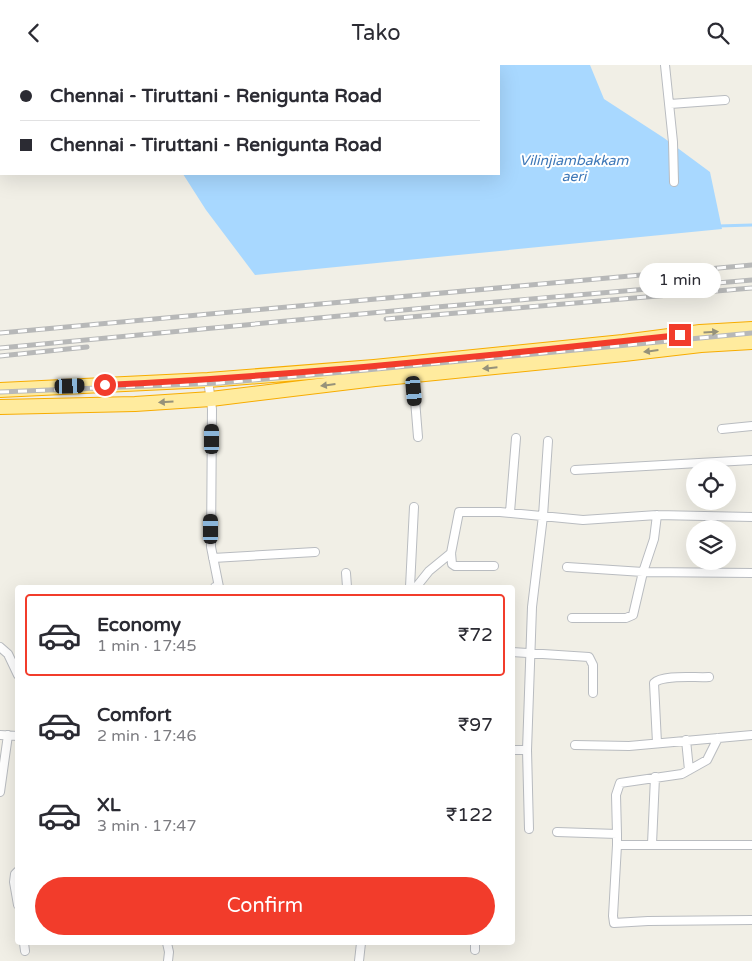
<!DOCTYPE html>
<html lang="en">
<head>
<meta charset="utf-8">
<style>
  body { margin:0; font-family:"Varela Round",sans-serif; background:#f2f2f3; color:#2b2b33; height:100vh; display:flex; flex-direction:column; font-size:19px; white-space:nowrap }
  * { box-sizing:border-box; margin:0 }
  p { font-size:16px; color:#7c7c81 }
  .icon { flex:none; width:28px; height:28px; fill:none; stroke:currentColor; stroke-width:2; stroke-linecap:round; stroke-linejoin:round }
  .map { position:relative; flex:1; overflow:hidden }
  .sheet { position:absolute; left:15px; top:520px; width:500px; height:360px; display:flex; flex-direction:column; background:#fff; border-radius:5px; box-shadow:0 5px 20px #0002 }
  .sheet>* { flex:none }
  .top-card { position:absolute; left:0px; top:0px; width:500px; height:110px; box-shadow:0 5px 20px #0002; display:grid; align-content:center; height:110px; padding:0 20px; background:#fff }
  .tools { position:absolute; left:686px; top:395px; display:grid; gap:10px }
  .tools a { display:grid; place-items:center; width:50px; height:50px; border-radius:50%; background:#fff; box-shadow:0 5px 20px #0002; font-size:25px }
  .end { position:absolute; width:22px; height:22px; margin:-11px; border:6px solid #f23c2b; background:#fff; box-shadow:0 0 0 2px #fff }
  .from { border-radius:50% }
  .bubble { position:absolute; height:35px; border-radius:18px; background:#fff; box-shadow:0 5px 20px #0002; font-size:16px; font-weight:600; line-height:35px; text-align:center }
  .car { position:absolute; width:15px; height:30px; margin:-15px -8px; border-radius:6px; box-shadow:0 0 4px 1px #0007; background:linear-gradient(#222 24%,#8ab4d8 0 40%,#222 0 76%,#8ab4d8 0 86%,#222 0) }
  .top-card b { display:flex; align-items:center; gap:18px; height:48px; font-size:19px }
  .top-card b+b { border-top:1px solid #e1e1e2 }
  .top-card i { width:12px; height:12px; background:#2b2b33 }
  ul { padding:9px 0 0; list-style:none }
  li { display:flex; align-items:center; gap:15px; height:82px; margin:0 10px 8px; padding:0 10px; border:2px solid transparent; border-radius:5px }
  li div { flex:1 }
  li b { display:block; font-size:19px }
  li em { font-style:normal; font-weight:600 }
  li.active { border-color:#f23c2b }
  li>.icon { width:45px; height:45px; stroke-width:1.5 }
  .button { display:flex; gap:10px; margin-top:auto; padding:10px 20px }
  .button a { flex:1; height:58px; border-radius:30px; background:#f23c2b; color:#fff; font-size:20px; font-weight:600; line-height:58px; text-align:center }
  header { display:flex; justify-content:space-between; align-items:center; height:65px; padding:0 20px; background:#fff; font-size:22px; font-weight:600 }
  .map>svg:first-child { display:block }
  .water { fill:#a8d8ff }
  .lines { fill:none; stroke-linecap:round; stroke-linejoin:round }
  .stream { stroke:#a8d8ff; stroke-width:3 }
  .minor-casing { stroke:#b9bcc0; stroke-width:10 }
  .trunk-casing { stroke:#f7ac00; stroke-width:16 }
  .minor { stroke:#fff; stroke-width:8 }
  .trunk { stroke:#ffeb9e; stroke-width:14 }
  .rail-casing { stroke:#b7b8b8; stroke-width:5 }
  .rail { stroke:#fff; stroke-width:3; stroke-dasharray:9; stroke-linecap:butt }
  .oneway { fill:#96927a }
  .route { stroke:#f23c2b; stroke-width:6 }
  .labels { text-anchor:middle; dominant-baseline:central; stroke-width:4; stroke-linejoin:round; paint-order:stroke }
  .water-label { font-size:14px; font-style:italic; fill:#3e78b8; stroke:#fff }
</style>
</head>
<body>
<header><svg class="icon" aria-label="back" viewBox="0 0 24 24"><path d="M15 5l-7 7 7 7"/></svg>Tako<svg class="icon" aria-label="search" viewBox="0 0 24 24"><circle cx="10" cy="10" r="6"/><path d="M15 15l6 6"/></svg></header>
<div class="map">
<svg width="752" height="896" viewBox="0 0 752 896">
  <rect width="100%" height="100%" fill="#f1efe6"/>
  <path class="water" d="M 0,0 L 590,0 L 604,34 L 664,73 L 710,107 L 722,164 L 255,210 L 206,145 L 183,109 L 499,109 L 499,1 L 1,1 L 1,31 Z"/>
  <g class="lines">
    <path class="stream" d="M 718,161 L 752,160"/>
    <defs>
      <path id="minor" d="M 665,0 L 673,77 L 674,117
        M 670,39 L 725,35
        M 413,310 L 418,372
        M 208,315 L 212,344 L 211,482 L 219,522 L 215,522
        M 722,364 L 752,361
        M 575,405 L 752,395
        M 510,447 L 516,373
        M 213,493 L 315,487
        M 494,501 L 455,501 L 452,499 L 451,488 L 459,447 L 500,447 L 583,455 L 657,450 L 752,452
        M 567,502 L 643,507 L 752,508
        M 346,508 L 347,522
        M 417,521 L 429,506 L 451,488
        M 410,522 L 414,442
        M 572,553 L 626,553 L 633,550 L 643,507 L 654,474 L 657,450
        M 0,582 L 8,589 L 18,610
        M 512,587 L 589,592 L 593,600 L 593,628
        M 0,670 L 18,671
        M 686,675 L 689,705
        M 657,678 L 654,618 C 663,609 696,613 709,612
        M 575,680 L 629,681 L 752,670
        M 512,685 L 527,685
        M 0,727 L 8,670
        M 529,764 L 527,685 L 532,542 L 543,451 L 548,376
        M 557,767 L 617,769 L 617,780 L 613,851 L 614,858 L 648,856 L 752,855
        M 617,769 L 616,730 L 620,718 L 682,709 L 707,695 L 718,673
        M 652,779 L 655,712
        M 617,780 L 752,780
        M 18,806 L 15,809 L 14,817 L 18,840
        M 24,878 L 25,886
        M 167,878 L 169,887 L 168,896
        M 475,878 L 475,885
        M 359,896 L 361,878"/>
      <path id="trunk" d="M 0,325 L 208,315 L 374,302 L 623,277 L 700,267 L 752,264
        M 0,342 L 135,339 L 211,334 L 375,314 L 624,289 L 701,280 L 752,277"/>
    </defs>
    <use href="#minor" class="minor-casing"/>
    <use href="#trunk" class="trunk-casing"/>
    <use href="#minor" class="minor"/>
    <use href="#trunk" class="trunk"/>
    <defs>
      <path id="rail" d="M 386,254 L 752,223
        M 0,268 L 752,200
        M 0,283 L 425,243 L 752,215
        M 0,291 L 87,282
        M 0,327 L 220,318 L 366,305 L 752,268"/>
    </defs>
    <use href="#rail" class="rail-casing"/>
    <use href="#rail" class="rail"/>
  </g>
  <defs><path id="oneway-solid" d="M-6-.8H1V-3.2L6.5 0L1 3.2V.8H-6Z" transform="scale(1.25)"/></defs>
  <g class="oneway">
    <use href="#oneway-solid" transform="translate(711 267) rotate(-4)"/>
    <use href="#oneway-solid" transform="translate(651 286) rotate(173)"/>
    <use href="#oneway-solid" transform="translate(490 303) rotate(174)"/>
    <use href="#oneway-solid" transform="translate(328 320) rotate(173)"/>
    <use href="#oneway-solid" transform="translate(166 337) rotate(177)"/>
  </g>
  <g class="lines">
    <path class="route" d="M 105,320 C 254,313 401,299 549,284 C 593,279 637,275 680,270"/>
  </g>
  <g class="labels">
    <g class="water-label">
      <text x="574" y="95">Vilinjiambakkam<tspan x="574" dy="16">aeri</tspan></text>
    </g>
  </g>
</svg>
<div class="tools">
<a><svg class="icon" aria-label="locate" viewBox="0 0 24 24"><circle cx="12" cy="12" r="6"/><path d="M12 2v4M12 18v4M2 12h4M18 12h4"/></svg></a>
<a><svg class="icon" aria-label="layers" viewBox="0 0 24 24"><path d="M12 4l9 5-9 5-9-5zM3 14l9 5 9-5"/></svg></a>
</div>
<i class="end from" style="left:105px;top:320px"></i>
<i class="end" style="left:680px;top:270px"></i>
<div class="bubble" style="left:639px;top:198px;width:82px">1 min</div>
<i class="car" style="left:70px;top:321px;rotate:88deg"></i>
<i class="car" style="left:414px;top:326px;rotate:175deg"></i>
<i class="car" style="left:212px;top:374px;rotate:0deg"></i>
<i class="car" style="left:211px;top:464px;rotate:0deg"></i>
<div class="top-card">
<b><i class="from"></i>Chennai - Tiruttani - Renigunta Road</b>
<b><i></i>Chennai - Tiruttani - Renigunta Road</b>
</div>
<section class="sheet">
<ul>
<li class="active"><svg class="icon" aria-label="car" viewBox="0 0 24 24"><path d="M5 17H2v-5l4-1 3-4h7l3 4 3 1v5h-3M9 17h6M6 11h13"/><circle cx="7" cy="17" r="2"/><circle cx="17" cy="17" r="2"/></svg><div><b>Economy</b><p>1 min · 17:45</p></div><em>₹72</em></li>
<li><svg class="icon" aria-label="car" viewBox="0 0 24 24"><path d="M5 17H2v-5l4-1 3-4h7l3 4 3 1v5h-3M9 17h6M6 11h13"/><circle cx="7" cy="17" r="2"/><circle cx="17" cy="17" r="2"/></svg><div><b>Comfort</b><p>2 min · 17:46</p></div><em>₹97</em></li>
<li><svg class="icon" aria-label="car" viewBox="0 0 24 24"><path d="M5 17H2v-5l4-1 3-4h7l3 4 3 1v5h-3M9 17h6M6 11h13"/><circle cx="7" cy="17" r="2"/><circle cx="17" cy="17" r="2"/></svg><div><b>XL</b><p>3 min · 17:47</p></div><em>₹122</em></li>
</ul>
<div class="button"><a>Confirm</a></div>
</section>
</div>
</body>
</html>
